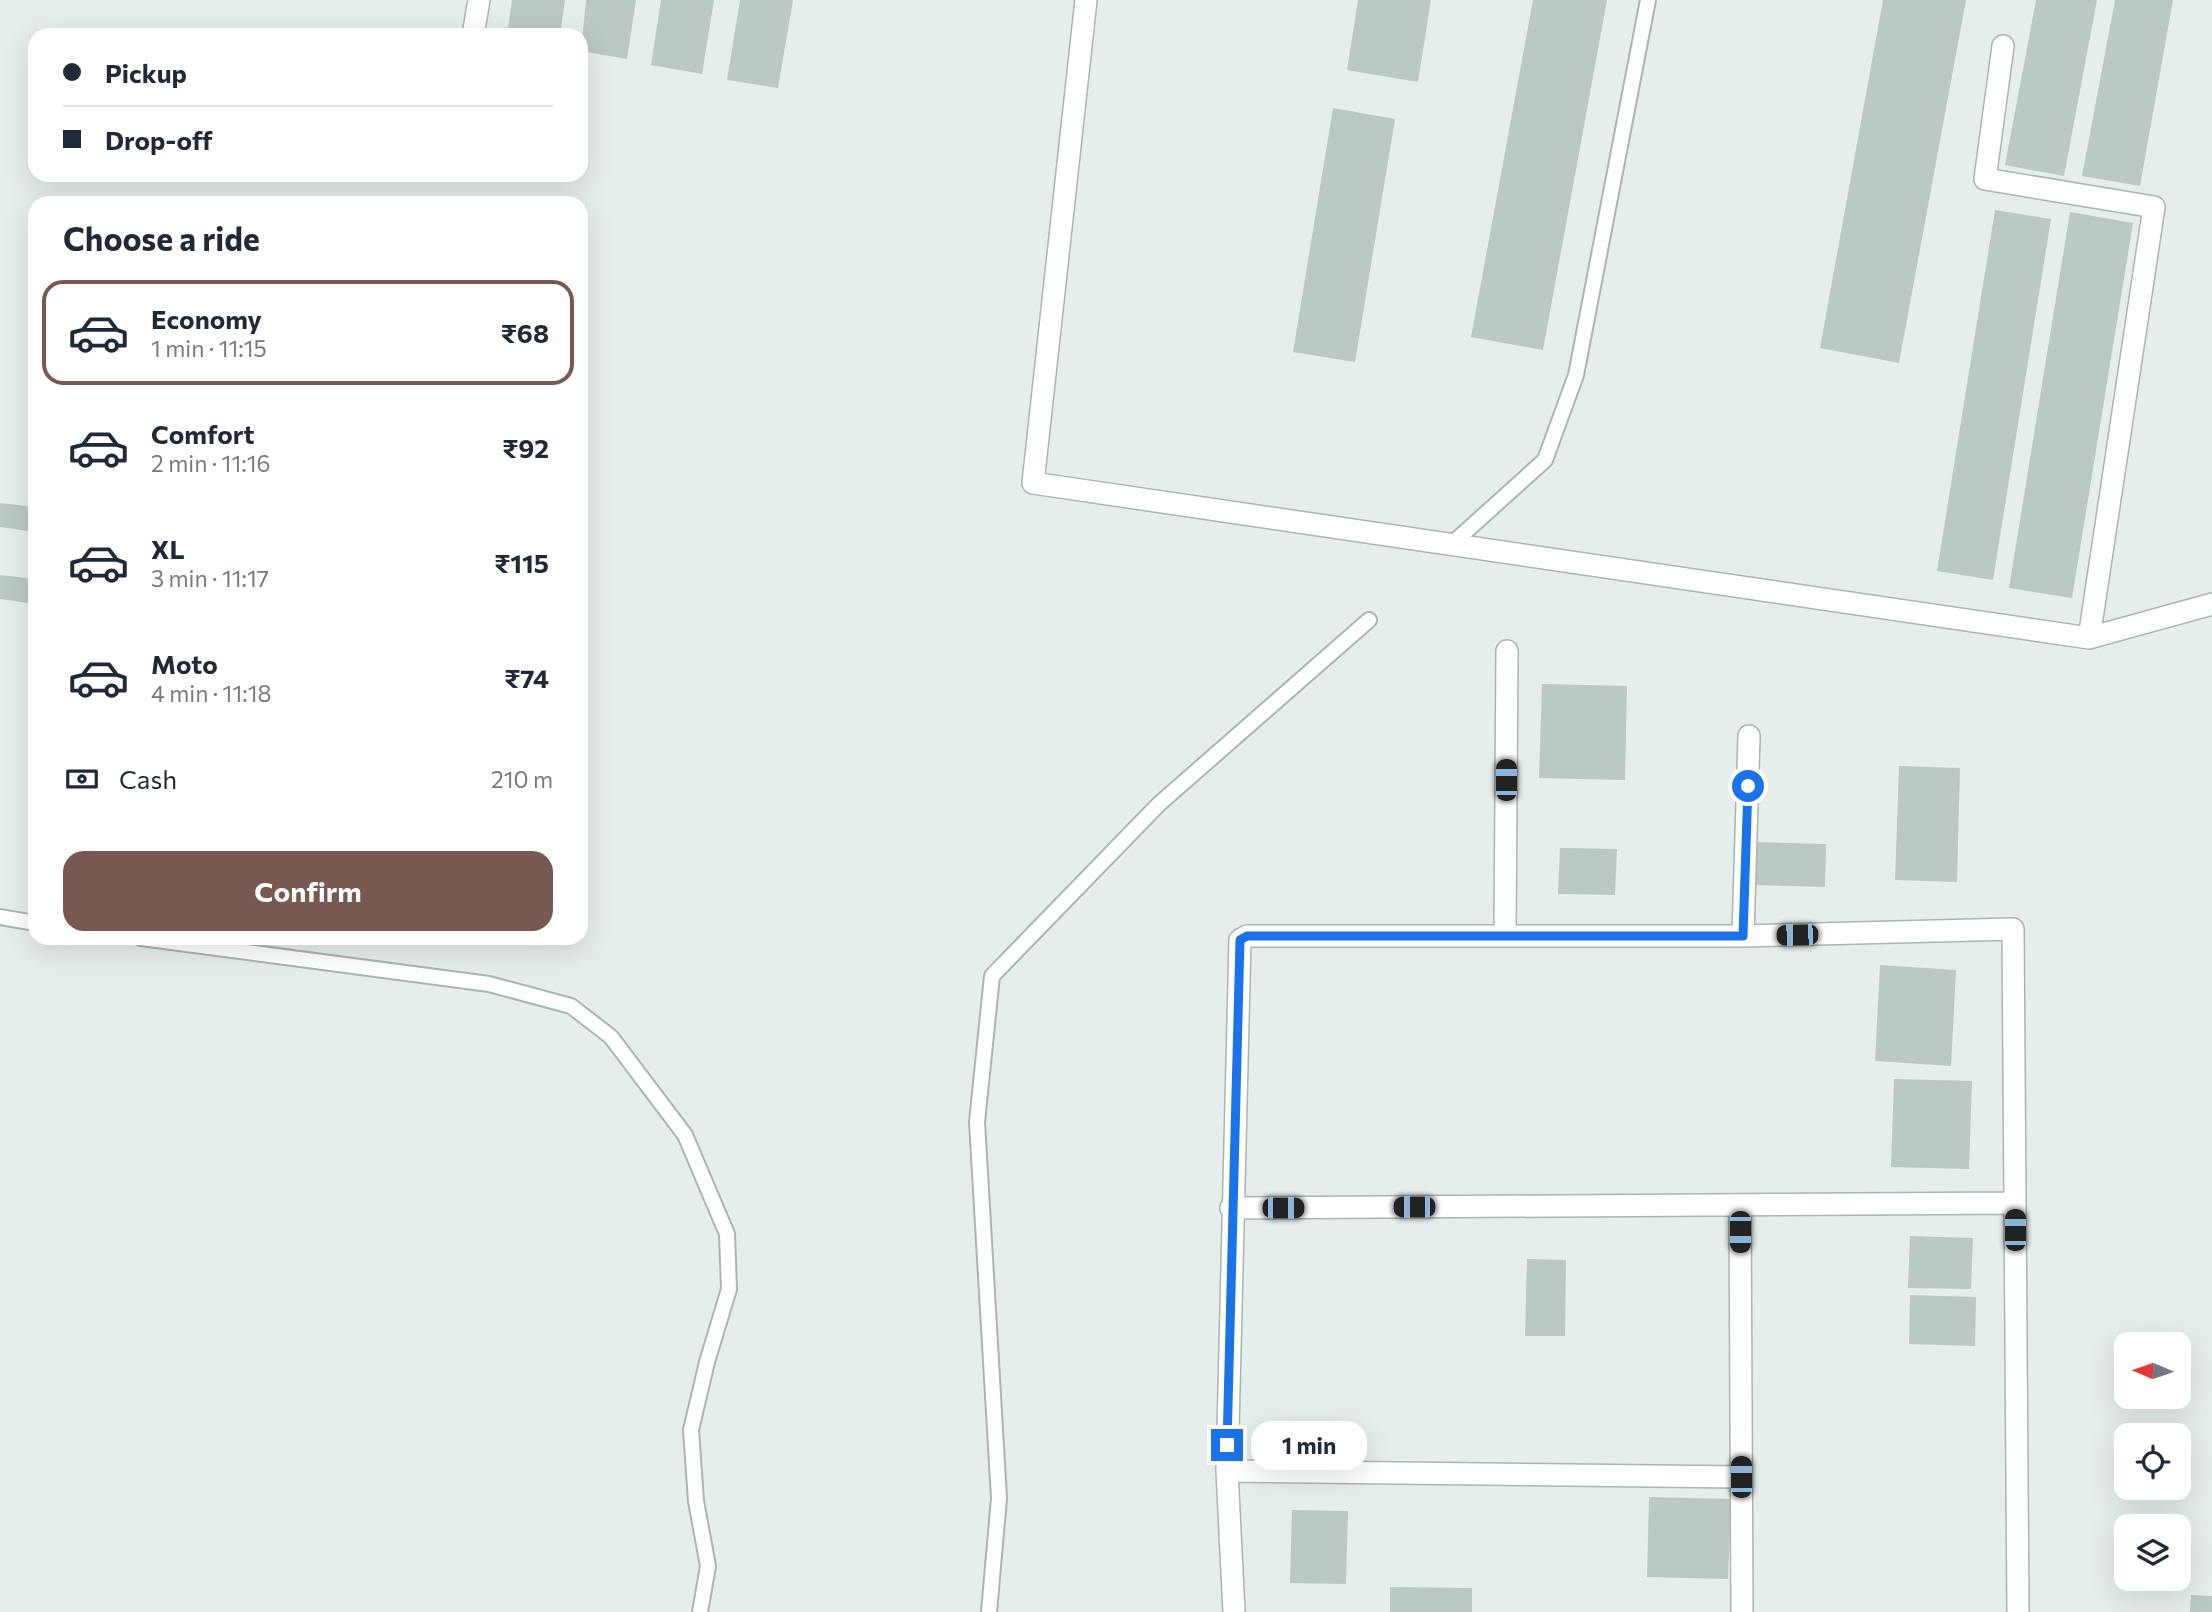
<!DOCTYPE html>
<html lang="en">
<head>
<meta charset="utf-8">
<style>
  body { margin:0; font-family:Commissioner,sans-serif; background:#f6f6f7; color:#1f2937; height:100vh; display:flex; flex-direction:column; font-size:26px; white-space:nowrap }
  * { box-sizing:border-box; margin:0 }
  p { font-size:23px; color:#747a83 }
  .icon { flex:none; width:38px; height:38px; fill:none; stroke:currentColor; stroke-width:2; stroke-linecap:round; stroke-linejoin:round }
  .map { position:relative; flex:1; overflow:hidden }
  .sheet { position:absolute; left:28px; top:196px; width:560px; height:749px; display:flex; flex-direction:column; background:#fff; border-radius:21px; box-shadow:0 7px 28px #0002 }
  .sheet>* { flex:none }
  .guide { position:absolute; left:28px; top:28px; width:560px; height:154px; border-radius:21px; box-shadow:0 7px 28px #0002; display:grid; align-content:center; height:154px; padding:0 35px; background:#fff }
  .needle { width:46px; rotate:272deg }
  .controls { position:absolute; left:2114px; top:1332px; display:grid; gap:14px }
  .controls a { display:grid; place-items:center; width:77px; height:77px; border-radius:14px; background:#fff; box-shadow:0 7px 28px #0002; font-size:35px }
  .end { position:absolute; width:32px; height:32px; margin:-16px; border:9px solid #1a73e8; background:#fff; box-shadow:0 0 0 4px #fff }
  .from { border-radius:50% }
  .bubble { position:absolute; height:49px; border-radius:21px; background:#fff; box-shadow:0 7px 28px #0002; font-size:23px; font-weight:700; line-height:49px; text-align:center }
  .car { position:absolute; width:21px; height:42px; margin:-21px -10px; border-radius:9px; box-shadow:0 0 5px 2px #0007; background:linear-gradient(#222 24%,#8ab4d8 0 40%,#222 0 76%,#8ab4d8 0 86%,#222 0) }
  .guide b { display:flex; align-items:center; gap:24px; height:66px; font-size:26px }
  .guide b+b { border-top:2px solid #e0e1e3 }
  .guide i { width:18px; height:18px; background:#1f2937 }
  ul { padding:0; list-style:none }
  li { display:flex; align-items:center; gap:21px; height:105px; margin:0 14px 10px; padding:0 21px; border:4px solid transparent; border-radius:21px }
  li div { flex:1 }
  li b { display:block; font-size:26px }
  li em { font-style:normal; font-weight:700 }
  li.selected { border-color:#775951 }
  li>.icon { width:63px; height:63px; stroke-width:1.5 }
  h2 { padding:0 35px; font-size:32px; line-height:84px }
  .pay { display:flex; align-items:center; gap:18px; height:77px; padding:0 35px; font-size:26px }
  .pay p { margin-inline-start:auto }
  .cta { display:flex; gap:14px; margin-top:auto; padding:14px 35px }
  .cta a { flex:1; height:80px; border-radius:21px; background:#775951; color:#fff; font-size:28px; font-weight:700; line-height:80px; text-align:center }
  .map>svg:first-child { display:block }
  .building { fill:#bcc8c4 }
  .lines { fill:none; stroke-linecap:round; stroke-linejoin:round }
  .lane-casing { stroke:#a9b6b2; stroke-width:18 }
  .street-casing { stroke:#a9b6b2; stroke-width:24 }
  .lane { stroke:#fff; stroke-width:14 }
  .street { stroke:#fff; stroke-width:21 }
  .route { stroke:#1a73e8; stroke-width:9 }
</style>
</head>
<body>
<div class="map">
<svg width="2212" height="1612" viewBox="0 0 2212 1612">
  <rect width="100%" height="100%" fill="#e6eeeb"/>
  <path class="building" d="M 512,0 L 565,0 L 560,35 L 507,35 Z
    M 586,0 L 636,0 L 627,59 L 581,51 Z
    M 661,0 L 714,0 L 702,74 L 651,65 Z
    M 740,0 L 793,0 L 778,88 L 727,80 Z
    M 1358,0 L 1431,0 L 1418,82 L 1347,70 Z
    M 1533,0 L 1607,0 L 1543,350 L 1471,337 Z
    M 1883,0 L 1966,0 L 1899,363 L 1820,348 Z
    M 2036,0 L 2097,0 L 2064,176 L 2005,165 Z
    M 2115,0 L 2173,0 L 2140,186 L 2082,176 Z
    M 1333,108 L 1395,119 L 1355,362 L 1293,352 Z
    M 1995,210 L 2051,219 L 1993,580 L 1937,571 Z
    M 2070,212 L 2133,223 L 2072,598 L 2009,588 Z
    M 0,503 L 35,507 L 35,532 L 0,527 Z
    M 0,575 L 35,579 L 35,604 L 0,599 Z
    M 1542,684 L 1627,686 L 1625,780 L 1539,778 Z
    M 1899,766 L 1960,768 L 1957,882 L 1895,880 Z
    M 1755,842 L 1826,844 L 1825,887 L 1755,885 Z
    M 1560,848 L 1617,849 L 1615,895 L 1558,894 Z
    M 1880,965 L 1956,970 L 1951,1066 L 1875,1061 Z
    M 1894,1079 L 1972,1081 L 1969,1169 L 1891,1167 Z
    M 1910,1236 L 1973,1238 L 1971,1289 L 1908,1288 Z
    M 1527,1259 L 1566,1260 L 1565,1336 L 1525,1336 Z
    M 1910,1295 L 1976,1297 L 1975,1346 L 1909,1344 Z
    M 1649,1497 L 1731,1499 L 1728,1579 L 1647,1577 Z
    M 1292,1510 L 1348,1511 L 1346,1584 L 1290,1583 Z
    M 1390,1587 L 1472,1588 L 1472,1612 L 1390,1612 Z
    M 2191,1595 L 2212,1596 L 2212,1612 L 2190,1612 Z"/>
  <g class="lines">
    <defs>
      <path id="lane" d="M 1453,543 L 1545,460 L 1576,375 L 1648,0
        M 0,917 L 35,923
        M 141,938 L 489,984 L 571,1006 L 611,1037 L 685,1135 L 727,1234 L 729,1289 L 707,1362 L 691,1430 L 696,1501 L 708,1566 L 700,1612
        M 989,1612 L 999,1498 L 977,1122 L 992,976 L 1159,804 L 1369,620"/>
      <path id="street" d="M 1086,0 L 1033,483 L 2089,638 L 2212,604
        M 473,35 L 479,0
        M 2003,46 L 1985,179 L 2154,207 L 2089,638
        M 1505,936 L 1507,651
        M 1743,936 L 1749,736
        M 1740,1205 L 1742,1612
        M 1231,1208 L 2015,1203
        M 1227,1471 L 1741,1477
        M 1234,1612 L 1227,1471 L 1240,940 L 1247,936 L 1743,936 L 2013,929 L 2018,1612"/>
    </defs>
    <use href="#lane" class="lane-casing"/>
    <use href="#street" class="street-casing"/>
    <use href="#lane" class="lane"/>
    <use href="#street" class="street"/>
  </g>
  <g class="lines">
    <path class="route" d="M 1227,1445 L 1240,940 L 1247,936 L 1743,936 L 1748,786"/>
  </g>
</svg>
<div class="controls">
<a><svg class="needle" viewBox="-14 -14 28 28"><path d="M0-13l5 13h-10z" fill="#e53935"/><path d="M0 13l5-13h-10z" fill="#747a83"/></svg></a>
<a><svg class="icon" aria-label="locate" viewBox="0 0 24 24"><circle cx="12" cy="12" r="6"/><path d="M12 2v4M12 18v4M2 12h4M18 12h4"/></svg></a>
<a><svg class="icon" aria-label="layers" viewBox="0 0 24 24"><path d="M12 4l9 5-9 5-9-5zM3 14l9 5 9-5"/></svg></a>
</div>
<i class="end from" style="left:1748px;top:786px"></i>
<i class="end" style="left:1227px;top:1445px"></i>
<div class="bubble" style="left:1251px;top:1421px;width:116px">1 min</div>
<i class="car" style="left:1506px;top:780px;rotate:0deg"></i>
<i class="car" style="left:1797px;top:935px;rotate:269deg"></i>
<i class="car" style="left:1414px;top:1207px;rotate:270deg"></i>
<i class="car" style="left:1283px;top:1208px;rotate:90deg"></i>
<i class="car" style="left:2015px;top:1230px;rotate:0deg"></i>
<i class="car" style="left:1740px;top:1232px;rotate:180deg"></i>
<i class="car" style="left:1741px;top:1477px;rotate:0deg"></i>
<div class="guide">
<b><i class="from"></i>Pickup</b>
<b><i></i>Drop-off</b>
</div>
<section class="sheet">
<h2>Choose a ride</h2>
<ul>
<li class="selected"><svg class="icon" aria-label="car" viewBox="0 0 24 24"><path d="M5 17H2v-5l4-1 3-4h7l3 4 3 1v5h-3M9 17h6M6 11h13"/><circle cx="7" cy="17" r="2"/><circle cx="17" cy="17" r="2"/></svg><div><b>Economy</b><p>1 min · 11:15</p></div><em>₹68</em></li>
<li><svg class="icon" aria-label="car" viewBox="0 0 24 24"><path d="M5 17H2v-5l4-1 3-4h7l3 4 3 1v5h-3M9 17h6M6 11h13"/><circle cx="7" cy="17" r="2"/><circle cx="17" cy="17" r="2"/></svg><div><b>Comfort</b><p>2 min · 11:16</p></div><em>₹92</em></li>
<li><svg class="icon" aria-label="car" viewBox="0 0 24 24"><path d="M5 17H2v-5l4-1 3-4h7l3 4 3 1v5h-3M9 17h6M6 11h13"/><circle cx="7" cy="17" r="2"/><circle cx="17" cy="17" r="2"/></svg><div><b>XL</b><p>3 min · 11:17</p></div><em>₹115</em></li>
<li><svg class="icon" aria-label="car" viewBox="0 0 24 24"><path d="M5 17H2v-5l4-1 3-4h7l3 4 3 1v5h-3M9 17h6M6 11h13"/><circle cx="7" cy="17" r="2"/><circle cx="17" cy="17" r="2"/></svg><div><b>Moto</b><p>4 min · 11:18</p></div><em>₹74</em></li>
</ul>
<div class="pay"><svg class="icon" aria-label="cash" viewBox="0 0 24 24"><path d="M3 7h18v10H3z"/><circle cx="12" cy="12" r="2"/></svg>Cash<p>210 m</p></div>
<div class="cta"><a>Confirm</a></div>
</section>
</div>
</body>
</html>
